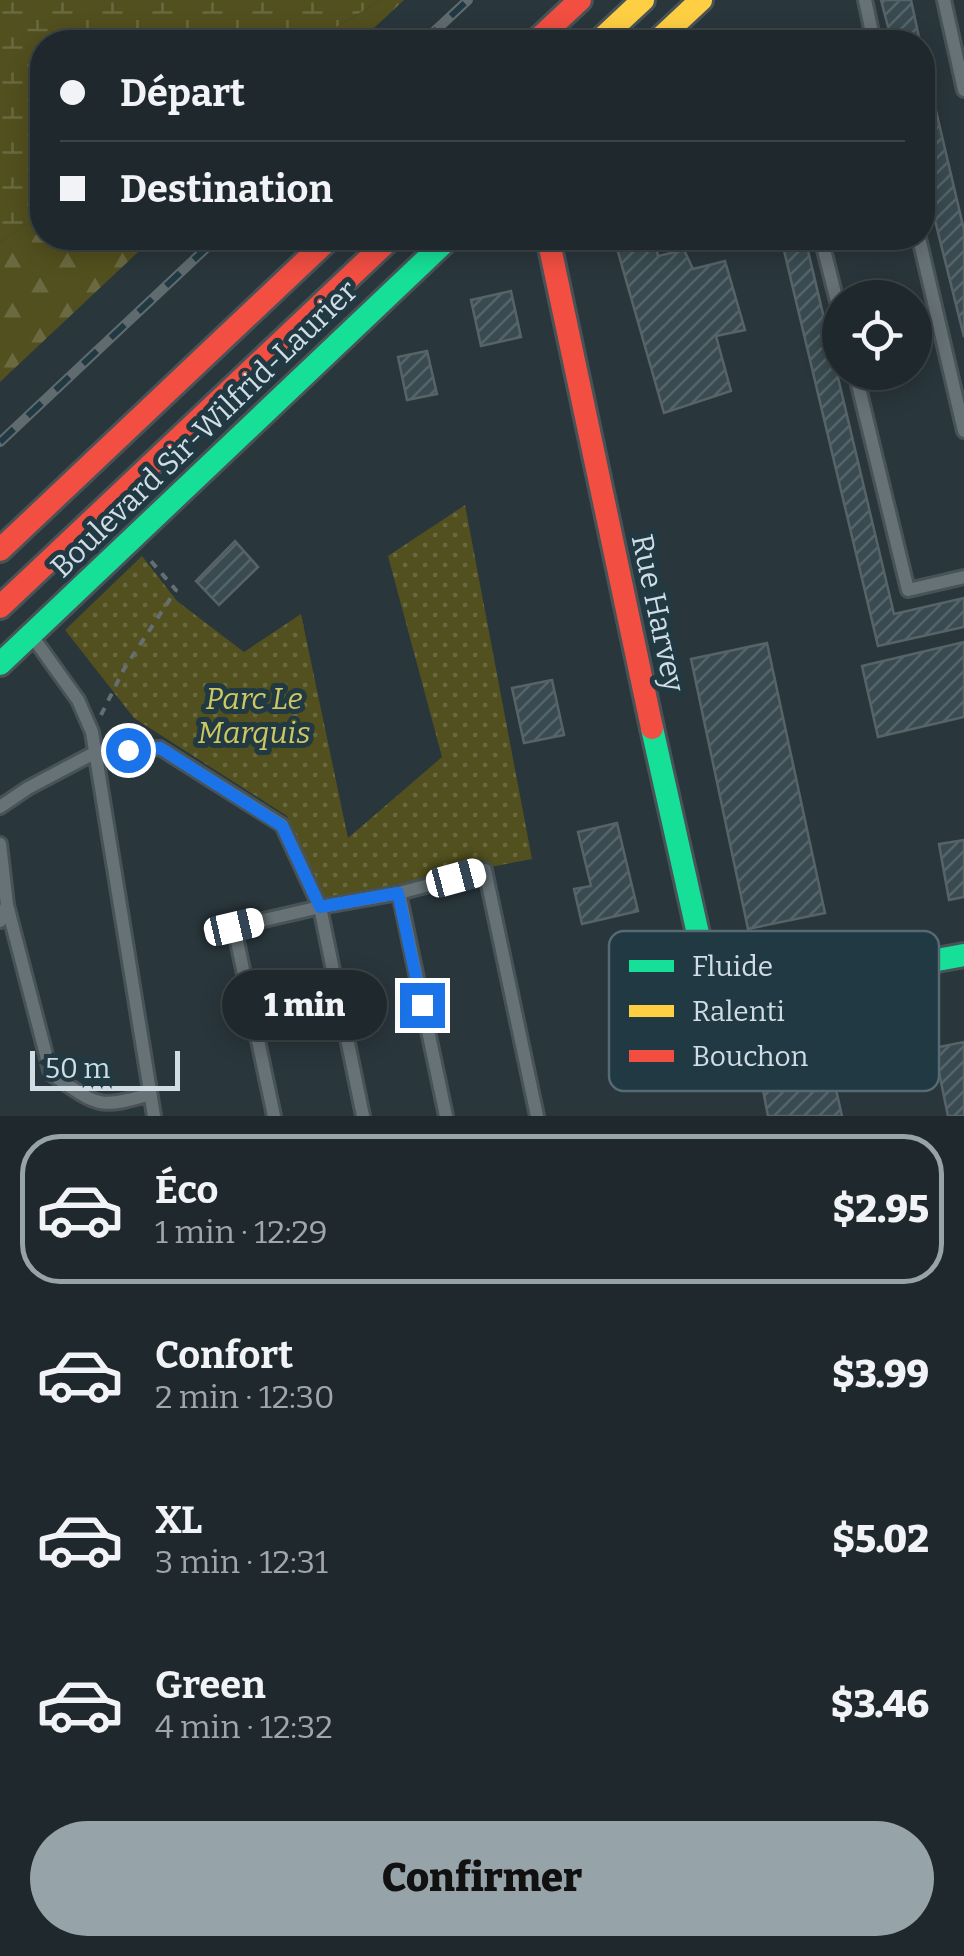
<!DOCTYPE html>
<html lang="fr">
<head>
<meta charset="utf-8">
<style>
  body { margin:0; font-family:Bitter,serif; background:#273034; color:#f1f3f6; height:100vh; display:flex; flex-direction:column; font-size:38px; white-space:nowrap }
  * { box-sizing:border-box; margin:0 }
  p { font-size:32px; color:#a1a6a9 }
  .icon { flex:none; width:55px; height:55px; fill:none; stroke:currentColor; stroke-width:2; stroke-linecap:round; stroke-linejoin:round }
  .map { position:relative; height:1116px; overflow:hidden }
  .panel { display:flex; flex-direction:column; background:#1f282c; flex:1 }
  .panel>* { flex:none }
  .banner { position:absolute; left:30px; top:30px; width:905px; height:220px; border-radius:40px; box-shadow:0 5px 25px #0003,0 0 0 2px #3c4448; display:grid; align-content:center; height:220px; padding:0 30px; background:#1f282c }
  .buttons { position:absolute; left:822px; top:280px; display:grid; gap:20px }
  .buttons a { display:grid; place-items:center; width:110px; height:110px; border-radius:50%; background:#1f282c; box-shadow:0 5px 25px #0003,0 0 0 2px #3c4448; font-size:50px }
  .scale { position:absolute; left:30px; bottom:25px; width:150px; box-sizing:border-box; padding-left:10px; border:5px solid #d0dde4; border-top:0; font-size:28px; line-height:35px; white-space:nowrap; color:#d0dde4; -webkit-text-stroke:8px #213943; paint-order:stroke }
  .end { position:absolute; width:45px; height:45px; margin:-22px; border:12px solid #1a73e8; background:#fff; box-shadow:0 0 0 5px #fff }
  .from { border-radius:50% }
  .bubble { position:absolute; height:70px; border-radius:35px; background:#1f282c; box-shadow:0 5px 25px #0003,0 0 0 2px #3c4448; font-size:32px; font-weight:800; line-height:70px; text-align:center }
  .car { position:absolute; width:30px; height:60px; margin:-30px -15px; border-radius:12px; box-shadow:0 0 8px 2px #0007; background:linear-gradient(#fff 24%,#345 0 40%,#fff 0 76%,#345 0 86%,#fff 0) }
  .banner b { display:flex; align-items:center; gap:35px; height:95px; font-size:38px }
  .banner b+b { border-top:2px solid #3c4448 }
  .banner i { width:25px; height:25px; background:#f1f3f6 }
  ul { padding:18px 0 0; list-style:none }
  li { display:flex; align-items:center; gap:30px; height:150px; margin:0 20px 15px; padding:0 10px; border:5px solid transparent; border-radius:40px }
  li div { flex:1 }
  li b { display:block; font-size:38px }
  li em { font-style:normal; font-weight:800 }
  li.active { border-color:#96a3a9 }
  li>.icon { width:90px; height:90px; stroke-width:1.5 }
  .primary-button { display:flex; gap:20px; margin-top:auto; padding:20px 30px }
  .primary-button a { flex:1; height:115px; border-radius:60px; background:#96a3a9; color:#111; font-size:40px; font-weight:800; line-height:115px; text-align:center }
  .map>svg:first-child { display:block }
  .grass { fill:url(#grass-dots) }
  .forest { fill:url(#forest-firs) }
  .wetland { fill:url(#wetland-marsh) }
  .building { fill:url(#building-hatch); stroke:#586368; stroke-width:2.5 }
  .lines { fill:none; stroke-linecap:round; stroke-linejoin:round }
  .lane-casing { stroke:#485357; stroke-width:18 }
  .fast-casing { stroke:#485357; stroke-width:28 }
  .slow-casing { stroke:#485357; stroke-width:28 }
  .jam-casing { stroke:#485357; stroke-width:28 }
  .path { stroke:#656e72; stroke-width:4; stroke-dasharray:8 8; stroke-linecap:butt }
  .lane { stroke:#677276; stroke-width:12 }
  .fast { stroke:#16e098; stroke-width:22 }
  .slow { stroke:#ffcf43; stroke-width:22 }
  .jam { stroke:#f24e42; stroke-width:22 }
  .rail-casing { stroke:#606b6f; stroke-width:10 }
  .rail { stroke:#213943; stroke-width:6; stroke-dasharray:19; stroke-linecap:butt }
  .route { stroke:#1a73e8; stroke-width:12 }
  .labels { text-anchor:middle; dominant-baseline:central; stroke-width:10; stroke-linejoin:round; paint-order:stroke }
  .street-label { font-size:30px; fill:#d0dde4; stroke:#213943 }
  .park-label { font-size:30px; font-style:italic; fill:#cdc763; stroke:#213943 }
  .key { fill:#213943; stroke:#566a73; stroke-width:2.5 }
  .key-label { font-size:28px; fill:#d0dde4 }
</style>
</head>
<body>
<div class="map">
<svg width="964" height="1116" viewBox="0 0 964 1116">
  <defs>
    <pattern id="grass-dots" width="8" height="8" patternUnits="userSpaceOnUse" patternTransform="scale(2.5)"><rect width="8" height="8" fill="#52501e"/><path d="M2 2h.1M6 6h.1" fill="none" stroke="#6a693f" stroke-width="1.8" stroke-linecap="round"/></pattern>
    <pattern id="forest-firs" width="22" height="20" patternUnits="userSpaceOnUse" patternTransform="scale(2.5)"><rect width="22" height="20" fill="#52501e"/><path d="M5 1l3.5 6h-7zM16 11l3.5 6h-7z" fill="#6a693f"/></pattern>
    <pattern id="wetland-marsh" width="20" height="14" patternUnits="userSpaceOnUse" patternTransform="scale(2.5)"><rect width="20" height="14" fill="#52501e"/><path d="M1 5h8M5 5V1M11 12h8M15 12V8" fill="none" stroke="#6a693f"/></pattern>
    <pattern id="building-hatch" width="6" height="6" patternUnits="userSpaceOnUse" patternTransform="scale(2.5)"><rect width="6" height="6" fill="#394b51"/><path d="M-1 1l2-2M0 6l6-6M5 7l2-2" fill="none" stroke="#55646a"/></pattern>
  </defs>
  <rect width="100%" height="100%" fill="#29363b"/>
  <path class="grass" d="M 465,505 L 532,859 L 325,898 L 287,816 L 134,718 L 65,630 L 142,556 L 177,601 L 244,652 L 301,614 L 348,838 L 442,757 L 388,556 Z"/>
  <path class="forest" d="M 381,0 L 404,0 L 359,42 L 312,42 Z
    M 42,214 L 42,238 L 153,238 L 0,382 L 0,242 Z"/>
  <path class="wetland" d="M 0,0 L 381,0 L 312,42 L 42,42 L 42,214 L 0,242 Z"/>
  <path class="building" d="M 881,0 L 911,0 L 920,42 L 892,42 Z
    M 922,51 L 964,230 L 964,337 L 922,168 Z
    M 638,238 L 654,238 L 658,256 L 684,250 L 693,269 L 725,261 L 745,330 L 716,336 L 731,391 L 664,413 L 616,245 Z
    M 781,238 L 805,238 L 894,614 L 964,598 L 964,627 L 878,646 Z
    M 511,291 L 521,337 L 481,346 L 471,300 Z
    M 427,351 L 437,394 L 407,400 L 398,357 Z
    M 235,541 L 258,567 L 219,605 L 196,581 Z
    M 964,642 L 964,717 L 878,737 L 862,666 Z
    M 767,643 L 825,913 L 748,929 L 691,659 Z
    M 552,680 L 564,735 L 524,743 L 512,688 Z
    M 617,823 L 638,911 L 582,924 L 574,889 L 591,886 L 578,832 Z
    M 964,840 L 964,897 L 949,900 L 939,844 Z
    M 964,1042 L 964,1116 L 948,1116 L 934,1048 Z
    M 833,1076 L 842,1116 L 768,1116 L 763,1090 Z"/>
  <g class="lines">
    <defs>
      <path id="lane" d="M 865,0 L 874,42
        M 944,0 L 964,90
        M 821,238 L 840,313
        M 919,238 L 964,431
        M 855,372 L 908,590 L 964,577
        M 32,636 L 78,700 L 92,732 L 154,1116
        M 0,807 L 28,788 L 96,752 L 160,748 L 282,825 L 320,907 L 363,1116
        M 0,844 L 7,905 L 0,921
        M 399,893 L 446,1116
        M 7,905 L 51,1074 C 96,1103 95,1111 150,1094
        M 274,1116 L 234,927 L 320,907 L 399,893 L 485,870 L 537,1116"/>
      <path id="fast" d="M 0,664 L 449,238
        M 652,728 L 713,1001 L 964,955"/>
      <path id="slow" d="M 598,42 L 643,0
        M 656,42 L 701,0"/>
      <path id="jam" d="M 535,42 L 580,0
        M 548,238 L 652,728
        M 0,550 L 330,238
        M 0,607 L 391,238"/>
    </defs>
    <use href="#lane" class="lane-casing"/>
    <use href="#fast" class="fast-casing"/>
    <use href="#slow" class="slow-casing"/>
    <use href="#jam" class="jam-casing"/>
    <path class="path" d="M 101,715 L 124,669 L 176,590 L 150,560"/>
    <use href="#lane" class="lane"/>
    <use href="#fast" class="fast"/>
    <use href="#slow" class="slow"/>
    <use href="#jam" class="jam"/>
    <defs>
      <path id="rail" d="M 423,42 L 468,0
        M 0,442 L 217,238"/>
    </defs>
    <use href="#rail" class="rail-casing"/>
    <use href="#rail" class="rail"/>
  </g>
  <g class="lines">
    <path class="route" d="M 128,750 L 160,748 L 282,826 L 320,907 L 398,893 L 422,1005"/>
  </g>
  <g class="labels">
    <g class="street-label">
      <text transform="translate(204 429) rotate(-44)">Boulevard Sir-Wilfrid-Laurier</text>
      <text transform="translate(658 613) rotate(78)">Rue Harvey</text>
    </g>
    <g class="park-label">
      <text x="254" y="699">Parc Le<tspan x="254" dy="34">Marquis</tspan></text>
    </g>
  </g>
  <rect x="609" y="931" width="330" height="160" rx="15" class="key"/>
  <rect x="629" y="960" width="45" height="12" fill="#16e098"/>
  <rect x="629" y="1005" width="45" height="12" fill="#ffcf43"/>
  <rect x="629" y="1050" width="45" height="12" fill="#f24e42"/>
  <g class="key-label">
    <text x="692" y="976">Fluide</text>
    <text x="692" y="1021">Ralenti</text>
    <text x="692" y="1066">Bouchon</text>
  </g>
</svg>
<div class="buttons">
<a><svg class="icon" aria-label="locate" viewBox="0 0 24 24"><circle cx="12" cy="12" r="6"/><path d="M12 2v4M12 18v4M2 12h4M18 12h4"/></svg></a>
</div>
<div class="scale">50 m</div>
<i class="end from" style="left:128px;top:750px"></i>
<i class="end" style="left:422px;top:1005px"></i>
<div class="bubble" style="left:222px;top:970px;width:165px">1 min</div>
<i class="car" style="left:456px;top:878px;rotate:75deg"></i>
<i class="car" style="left:234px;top:927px;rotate:77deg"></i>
<div class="banner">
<b><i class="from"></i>Départ</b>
<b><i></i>Destination</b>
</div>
</div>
<section class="panel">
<ul>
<li class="active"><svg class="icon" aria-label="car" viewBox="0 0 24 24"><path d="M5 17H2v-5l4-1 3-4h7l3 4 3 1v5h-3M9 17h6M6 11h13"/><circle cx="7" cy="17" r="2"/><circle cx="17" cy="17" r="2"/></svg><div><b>Éco</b><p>1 min · 12:29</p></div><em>$2.95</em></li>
<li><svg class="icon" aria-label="car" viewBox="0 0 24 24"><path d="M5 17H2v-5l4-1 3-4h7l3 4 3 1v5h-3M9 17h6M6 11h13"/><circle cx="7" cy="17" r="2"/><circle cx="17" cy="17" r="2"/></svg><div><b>Confort</b><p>2 min · 12:30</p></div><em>$3.99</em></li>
<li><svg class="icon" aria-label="car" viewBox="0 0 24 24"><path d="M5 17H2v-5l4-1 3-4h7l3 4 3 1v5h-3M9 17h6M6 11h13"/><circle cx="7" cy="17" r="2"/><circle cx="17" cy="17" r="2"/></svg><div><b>XL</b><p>3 min · 12:31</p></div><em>$5.02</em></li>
<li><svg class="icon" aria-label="car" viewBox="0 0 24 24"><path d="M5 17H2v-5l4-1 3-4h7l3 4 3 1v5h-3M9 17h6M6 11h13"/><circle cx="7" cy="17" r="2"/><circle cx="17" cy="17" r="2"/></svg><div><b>Green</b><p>4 min · 12:32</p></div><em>$3.46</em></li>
</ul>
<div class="primary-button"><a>Confirmer</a></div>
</section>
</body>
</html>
